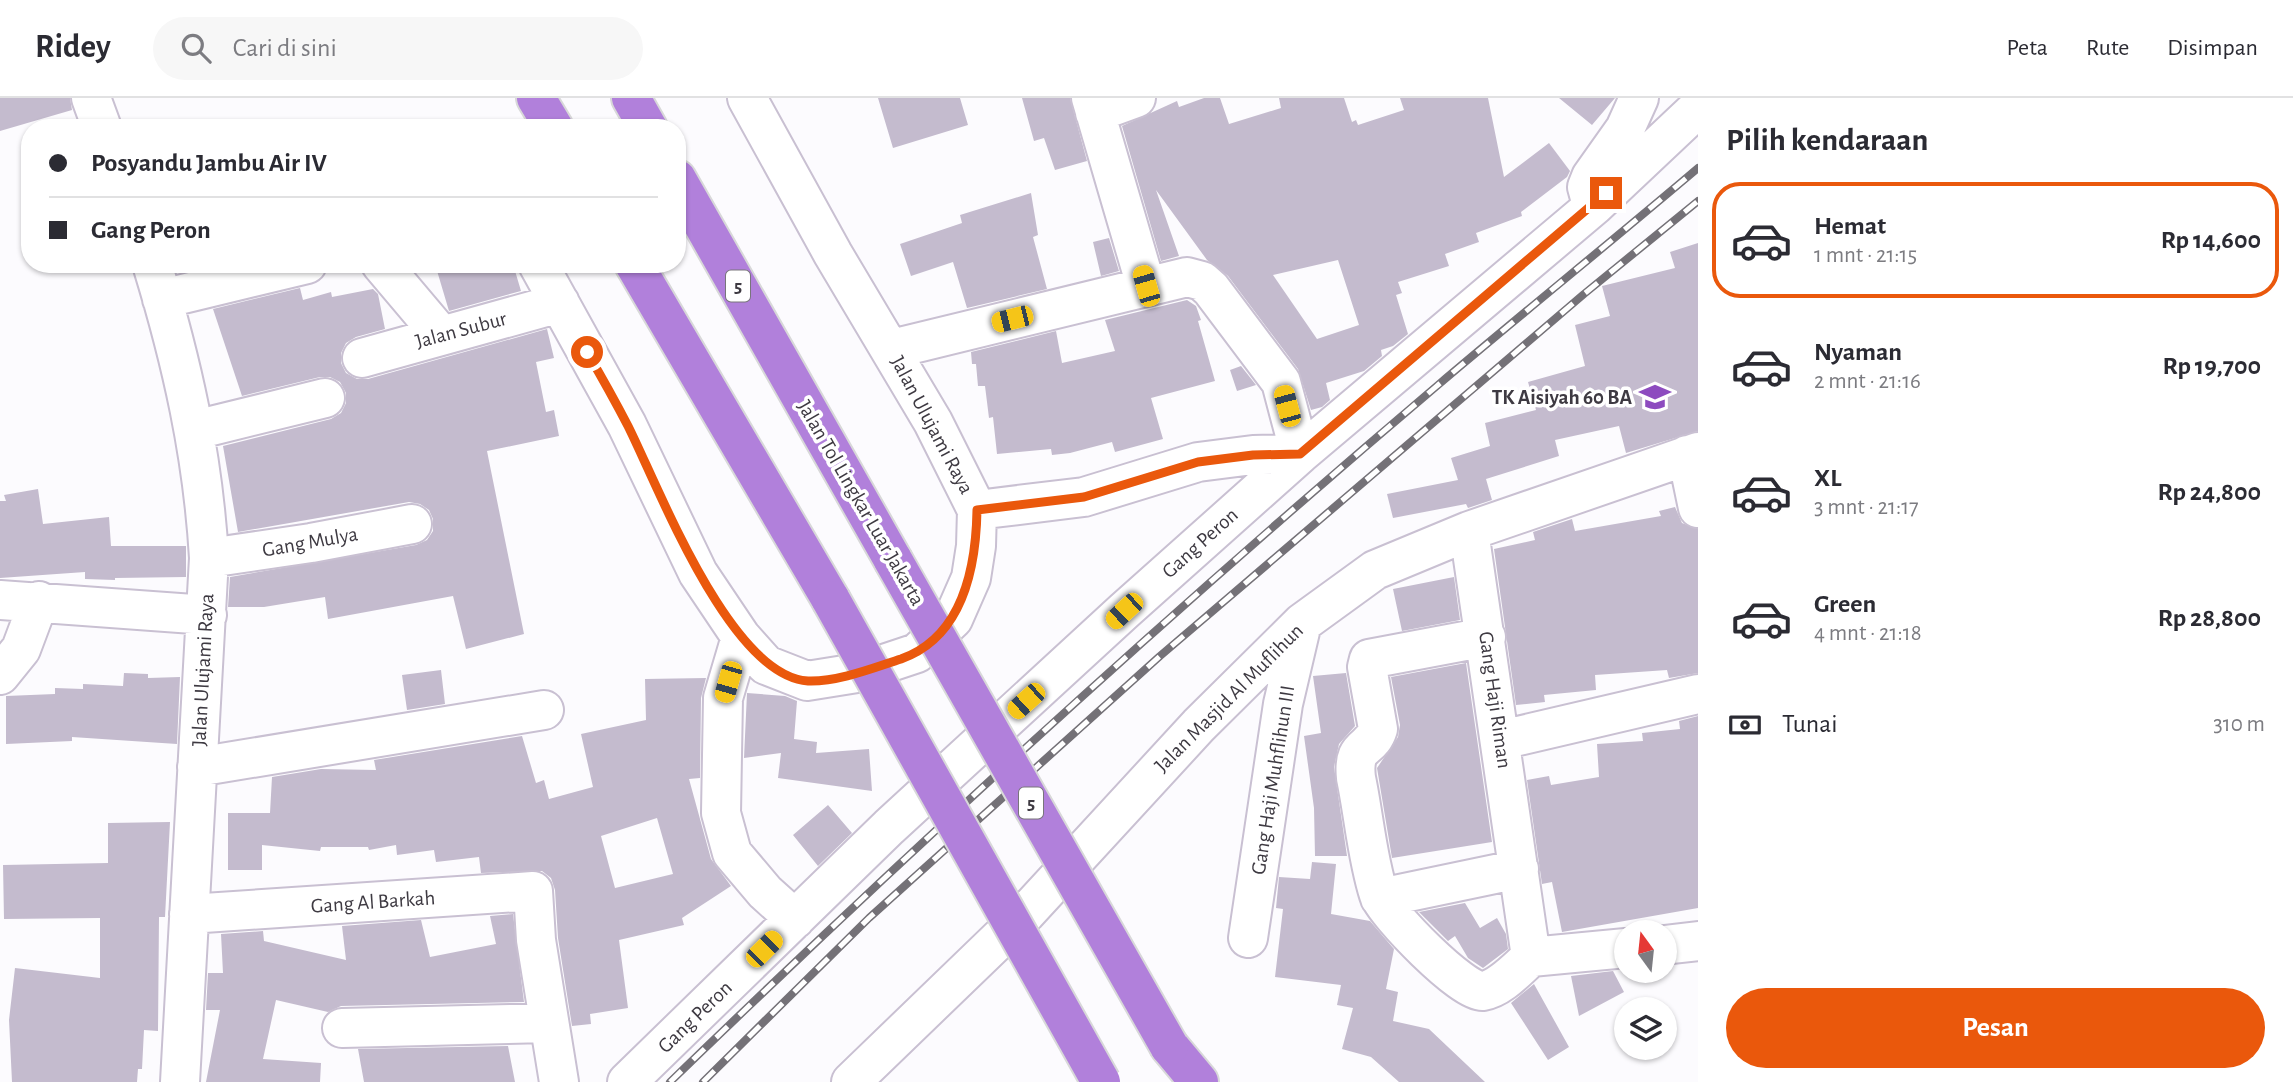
<!DOCTYPE html>
<html lang="id">
<head>
<meta charset="utf-8">
<style>
  body { margin:0; font-family:"Alegreya Sans",sans-serif; background:#f7f7f7; color:#2b2b33; height:100vh; display:flex; flex-direction:column; font-size:26px; white-space:nowrap }
  * { box-sizing:border-box; margin:0 }
  p { font-size:23px; color:#7c7c81 }
  .icon { flex:none; width:38px; height:38px; fill:none; stroke:currentColor; stroke-width:2; stroke-linecap:round; stroke-linejoin:round }
  .map { position:relative; flex:1; overflow:hidden }
  .details { display:flex; flex-direction:column; background:#fff; width:595px }
  .details>* { flex:none }
  .banner { position:absolute; left:21px; top:21px; width:665px; height:154px; border-radius:28px; box-shadow:0 2px 5px #0004; display:grid; align-content:center; height:154px; padding:0 28px; background:#fff }
  .needle { width:46px; rotate:345deg }
  .buttons { position:absolute; left:1614px; top:822px; display:grid; gap:14px }
  .buttons a { display:grid; place-items:center; width:63px; height:63px; border-radius:50%; background:#fff; box-shadow:0 2px 5px #0004; font-size:35px }
  .end { position:absolute; width:32px; height:32px; margin:-16px; border:9px solid #ea580c; background:#fff; box-shadow:0 0 0 4px #fff }
  .from { border-radius:50% }
  .car { position:absolute; width:21px; height:42px; margin:-21px -10px; border-radius:9px; box-shadow:0 0 5px 2px #0007; background:linear-gradient(#f5c518 24%,#345 0 40%,#f5c518 0 76%,#345 0 86%,#f5c518 0) }
  .banner b { display:flex; align-items:center; gap:24px; height:66px; font-size:26px }
  .banner b+b { border-top:2px solid #e1e1e2 }
  .banner i { width:18px; height:18px; background:#2b2b33 }
  ul { padding:0; list-style:none }
  li { display:flex; align-items:center; gap:21px; height:116px; margin:0 14px 10px; padding:0 14px; border:4px solid transparent; border-radius:28px }
  li div { flex:1 }
  li b { display:block; font-size:26px }
  li em { font-style:normal; font-weight:700 }
  li.active { border-color:#ea580c }
  li>.icon { width:63px; height:63px; stroke-width:1.5 }
  h2 { padding:0 28px; font-size:32px; line-height:84px }
  .pay { display:flex; align-items:center; gap:18px; height:77px; padding:0 28px; font-size:26px }
  .pay p { margin-inline-start:auto }
  .primary-button { display:flex; gap:14px; margin-top:auto; padding:14px 28px }
  .primary-button a { flex:1; height:80px; border-radius:42px; background:#ea580c; color:#fff; font-size:28px; font-weight:700; line-height:80px; text-align:center }
  header { display:flex; align-items:center; gap:42px; box-sizing:border-box; height:98px; padding:0 35px; background:#fff; border-bottom:2px solid #e1e1e2 }
  header strong { font-size:33px }
  nav { display:flex; gap:38px; margin-inline-start:auto; font-size:24px }
  .search { width:490px; height:63px; background:#f7f7f7; display:flex; align-items:center; gap:18px; box-sizing:border-box; padding:0 24px; border-radius:38px; color:#7c7c81; font-size:26px }
  main { display:flex; flex:1; min-height:0 }
  .map>svg:first-child { display:block }
  .building { fill:#c4bbce; fill-rule:evenodd }
  .lines { fill:none; stroke-linecap:round; stroke-linejoin:round }
  .minor-casing { stroke:#c9c0d2; stroke-width:42 }
  .highway-casing { stroke:#d8d8d9; stroke-width:42 }
  .minor { stroke:#fff; stroke-width:38 }
  .highway { stroke:#b180db; stroke-width:38 }
  .rail-casing { stroke:#747177; stroke-width:8 }
  .rail { stroke:#fff; stroke-width:5; stroke-dasharray:16; stroke-linecap:butt }
  .highway-bridge-casing { stroke:#d8d8d9; stroke-width:42; stroke-linecap:butt }
  .highway-bridge { stroke:#b180db; stroke-width:38 }
  .route { stroke:#ea580c; stroke-width:9 }
  .labels { text-anchor:middle; dominant-baseline:central; stroke-width:7; stroke-linejoin:round; paint-order:stroke }
  .shield { fill:#fff; stroke:#78757b; stroke-width:2 }
  .shield-label { font-size:19px; font-weight:bold; fill:#3e3a42 }
  .street-label { font-size:21px; fill:#3e3a42; stroke:#fff }
  .poi-label { font-size:21px; font-weight:bold; fill:#3e3a42; stroke:#fff; text-anchor:end }
</style>
</head>
<body>
<header>
<strong>Ridey</strong>
<div class="search"><svg class="icon" aria-label="search" viewBox="0 0 24 24"><circle cx="10" cy="10" r="6"/><path d="M15 15l6 6"/></svg>Cari di sini</div>
<nav><a>Peta</a><a>Rute</a><a>Disimpan</a></nav>
</header>
<main>
<div class="map">
<svg width="1698" height="984" viewBox="0 0 1698 984">
  <rect width="100%" height="100%" fill="#fcfbfe"/>
  <path class="building" d="M 0,0 L 70,0 L 72,12 L 0,33 Z
    M 878,0 L 960,0 L 968,27 L 893,50 Z
    M 1022,0 L 1070,0 L 1087,63 L 1055,72 L 1044,40 L 1034,43 Z
    M 1204,0 L 1220,0 L 1229,26 L 1281,10 L 1279,0 L 1344,0 L 1352,24 L 1356,22 L 1358,27 L 1404,12 L 1400,0 L 1488,0 L 1504,79 L 1549,45 L 1570,73 L 1567,79 L 1521,114 L 1522,118 L 1476,135 L 1479,144 L 1445,156 L 1449,168 L 1398,184 L 1402,195 L 1396,197 L 1408,236 L 1393,248 L 1381,252 L 1382,258 L 1364,273 L 1326,285 L 1330,302 L 1322,309 L 1311,312 L 1298,271 L 1228,178 L 1207,162 L 1156,92 L 1179,158 L 1161,163 L 1122,28 L 1177,3 L 1179,9 ZM 1338,162 L 1359,227 L 1317,241 L 1273,177 Z
    M 1559,0 L 1615,0 L 1592,27 Z
    M 1031,95 L 1038,137 L 1033,139 L 1047,191 L 967,210 L 953,164 L 911,178 L 900,146 L 962,125 L 960,117 Z
    M 1109,140 L 1119,173 L 1101,178 L 1093,144 Z
    M 1698,145 L 1698,333 L 1626,355 L 1619,328 L 1555,342 L 1559,358 L 1486,381 L 1492,402 L 1468,410 L 1466,406 L 1393,420 L 1387,396 L 1458,382 L 1451,360 L 1490,348 L 1485,325 L 1536,312 L 1528,284 L 1585,268 L 1575,227 L 1610,218 L 1602,188 L 1675,170 L 1670,154 Z
    M 435,166 L 513,166 L 521,193 L 449,213 Z
    M 300,190 L 303,202 L 331,194 L 332,199 L 373,191 L 378,196 L 385,231 L 356,239 L 346,245 L 341,255 L 341,265 L 346,275 L 357,281 L 368,281 L 547,231 L 554,260 L 536,264 L 546,314 L 554,312 L 559,338 L 487,353 L 524,536 L 466,551 L 453,498 L 328,521 L 325,499 L 264,509 L 228,509 L 230,479 L 416,447 L 427,442 L 433,433 L 433,421 L 429,412 L 420,406 L 409,404 L 238,434 L 223,348 L 331,321 L 341,315 L 346,305 L 346,295 L 340,284 L 330,279 L 320,279 L 242,298 L 213,211 Z
    M 1187,202 L 1196,208 L 1201,222 L 1198,223 L 1215,283 L 1151,300 L 1163,341 L 1115,354 L 1112,344 L 1070,355 L 1052,357 L 1051,351 L 997,356 L 993,319 L 989,320 L 985,288 L 978,288 L 976,266 L 972,266 L 971,254 L 1056,233 L 1062,265 L 1115,253 L 1105,222 Z
    M 1241,268 L 1256,287 L 1237,293 L 1230,272 Z
    M 38,391 L 43,426 L 109,419 L 111,448 L 186,448 L 186,479 L 115,480 L 115,482 L 85,481 L 85,474 L 0,480 L 0,403 L 6,403 L 4,397 Z
    M 1675,409 L 1682,425 L 1698,431 L 1698,575 L 1669,580 L 1667,572 L 1595,577 L 1596,592 L 1544,597 L 1545,604 L 1516,607 L 1494,451 L 1535,442 L 1533,434 L 1572,421 L 1575,433 L 1661,418 L 1659,413 Z
    M 1454,479 L 1460,522 L 1402,533 L 1393,491 Z
    M 1466,565 L 1492,744 L 1392,760 L 1377,670 L 1398,639 L 1400,627 L 1391,579 Z
    M 441,572 L 445,606 L 407,612 L 402,577 Z
    M 124,575 L 148,576 L 148,580 L 180,579 L 177,646 L 72,639 L 72,643 L 6,646 L 6,598 L 55,596 L 55,590 L 83,591 L 83,586 L 123,588 Z
    M 1346,575 L 1355,628 L 1339,646 L 1334,669 L 1347,758 L 1315,758 L 1314,710 L 1304,638 L 1321,635 L 1313,578 Z
    M 706,580 L 701,600 L 700,680 L 689,681 L 711,761 L 731,788 L 682,820 L 684,827 L 619,842 L 628,910 L 590,916 L 591,926 L 572,928 L 558,840 L 555,792 L 551,780 L 542,773 L 481,775 L 479,759 L 436,764 L 434,752 L 397,757 L 396,747 L 369,752 L 368,749 L 321,749 L 320,753 L 262,747 L 262,772 L 228,772 L 228,715 L 270,715 L 272,679 L 321,671 L 376,672 L 374,662 L 522,638 L 536,685 L 544,682 L 549,701 L 593,689 L 581,636 L 646,622 L 645,581 ZM 657,720 L 673,776 L 615,790 L 601,738 Z
    M 747,595 L 785,598 L 797,603 L 794,641 L 817,644 L 816,655 L 869,651 L 872,693 L 778,680 L 781,655 L 744,660 Z
    M 1698,618 L 1698,810 L 1562,834 L 1552,784 L 1542,786 L 1527,682 L 1549,678 L 1551,687 L 1599,679 L 1597,646 L 1643,643 L 1642,635 L 1680,631 L 1679,623 Z
    M 828,707 L 852,735 L 818,768 L 793,737 Z
    M 170,724 L 165,819 L 159,819 L 158,933 L 144,932 L 142,971 L 138,971 L 137,984 L 12,984 L 9,922 L 15,870 L 100,880 L 100,820 L 4,821 L 3,767 L 108,765 L 108,725 Z
    M 1312,764 L 1336,766 L 1331,816 L 1370,823 L 1394,851 L 1386,891 L 1398,894 L 1393,923 L 1429,931 L 1485,984 L 1399,984 L 1371,959 L 1342,951 L 1353,910 L 1337,907 L 1341,887 L 1275,879 L 1283,811 L 1276,810 L 1279,779 L 1310,781 Z
    M 1465,805 L 1480,830 L 1497,820 L 1506,836 L 1508,851 L 1483,870 L 1468,860 L 1455,838 L 1448,843 L 1419,814 Z
    M 513,816 L 524,904 L 341,908 L 328,914 L 276,902 L 263,961 L 321,965 L 320,984 L 206,984 L 220,912 L 206,912 L 208,875 L 223,875 L 221,836 L 263,833 L 264,843 L 346,862 L 342,828 L 421,822 L 430,859 L 496,846 L 490,818 Z
    M 1613,873 L 1624,894 L 1579,918 L 1571,878 Z
    M 1534,886 L 1569,949 L 1548,962 L 1511,905 Z
    M 508,948 L 515,984 L 364,984 L 358,951 Z"/>
  <g class="lines">
    <defs>
      <path id="minor" d="M 91,0 L 102,30
        M 1091,0 L 1146,188
        M 1095,15 L 1136,0
        M 1590,100 L 1587,89 L 1591,79 L 1625,31 L 1639,0
        M 152,166 C 182,264 203,357 209,460 L 180,984
        M 381,166 L 441,237
        M 538,166 L 627,327 L 698,475 L 741,539 L 766,567 L 807,583 L 857,575 L 917,555 L 953,521 L 971,480 L 976,448 L 977,412 L 933,324 L 833,156 L 747,0
        M 162,201 L 307,166
        M 892,251 L 1187,179 L 1202,183 L 1211,191 L 1281,284 L 1300,356 L 1253,357 L 1198,364 L 1084,399 L 977,412
        M 362,260 L 560,205
        M 195,332 L 325,300
        M 1687,357 L 1698,410
        M 1469,433 L 1531,859 L 1626,850
        M 209,460 L 311,445 L 412,426
        M 0,502 L 207,517
        M 741,539 L 723,600 L 721,715 L 732,755 L 765,794 L 795,821
        M 1486,539 L 1369,561 L 1367,569 L 1378,631 C 1371,654 1352,644 1356,680 C 1364,718 1367,760 1379,797 C 1385,815 1464,896 1483,893 C 1501,890 1518,870 1531,859
        M 0,577 L 21,551 L 39,503
        M 1501,642 L 1698,596
        M 197,669 L 544,612
        M 1380,800 L 1519,771
        M 189,816 L 533,793 L 536,842 L 559,984
        M 1248,840 L 1283,606 L 1302,525
        M 1664,847 L 1698,843
        M 342,930 L 547,925
        M 627,984 L 889,729 L 1124,513 L 1300,356 L 1595,107 L 1698,10
        M 851,984 L 1026,815 L 1199,627 L 1302,525 L 1375,472 L 1469,433 L 1698,354"/>
      <path id="highway" d="M 536,0 L 554,30
        M 631,0 L 648,30
        M 677,81 L 893,462
        M 634,166 L 831,502
        M 1169,948 L 1199,984"/>
    </defs>
    <use href="#minor" class="minor-casing"/>
    <use href="#highway" class="highway-casing"/>
    <use href="#minor" class="minor"/>
    <use href="#highway" class="highway"/>
    <defs>
      <path id="rail" d="M 670,984 C 918,744 1174,511 1438,287 C 1524,214 1612,143 1698,70
        M 703,984 L 869,820 L 1160,558 L 1584,196 L 1698,103"/>
    </defs>
    <use href="#rail" class="rail-casing"/>
    <use href="#rail" class="rail"/>
    <defs>
      <path id="highway-bridge" d="M 893,462 L 1169,948
        M 831,502 L 1101,984"/>
    </defs>
    <use href="#highway-bridge" class="highway-bridge-casing"/>
    <use href="#highway-bridge" class="highway-bridge"/>
  </g>
  <g class="lines">
    <path class="route" d="M 587,254 C 601,278 615,303 628,328 C 659,390 730,578 808,583 C 838,584 873,570 901,561 C 963,539 976,470 977,412 L 1084,399 L 1198,364 L 1253,357 L 1300,356 L 1606,95"/>
  </g>
  <defs>
    <symbol id="school-bare" viewBox="-9 -9 18 18"><path d="M0-5L7-2L0 1L-7-2ZM-4 1L0 2.5L4 1V4Q0 6-4 4Z" fill="#8d4bbf" stroke="#fff" stroke-width="2.5" paint-order="stroke"/></symbol>
  </defs>
  <g fill-rule="evenodd">
    <use href="#school-bare" x="1633" y="277" width="44" height="44"/>
  </g>
  <g class="labels">
    <g class="shield">
      <rect x="726" y="172.5" width="24" height="31" rx="5"/>
      <rect x="1019" y="689.5" width="24" height="31" rx="5"/>
    </g>
    <g class="shield-label">
      <text x="738" y="188">5</text>
      <text x="1031" y="705">5</text>
    </g>
    <g class="street-label">
      <text transform="translate(461 232) rotate(-15)">Jalan Subur</text>
      <text transform="translate(932 327) rotate(62)">Jalan Ulujami Raya</text>
      <text transform="translate(861 405) rotate(60)">Jalan Tol Lingkar Luar Jakarta</text>
      <text transform="translate(310 444) rotate(-10)">Gang Mulya</text>
      <text transform="translate(1200 445) rotate(-42)">Gang Peron</text>
      <text transform="translate(203 572) rotate(-87)">Jalan Ulujami Raya</text>
      <text transform="translate(1229 600) rotate(-45)">Jalan Masjid Al Muflihun</text>
      <text transform="translate(1495 602) rotate(82)">Gang Haji Riman</text>
      <text transform="translate(1273 682) rotate(-81)">Gang Haji Muhflihun III</text>
      <text transform="translate(373 804) rotate(-4)">Gang Al Barkah</text>
      <text transform="translate(695 919) rotate(-44)">Gang Peron</text>
    </g>
    <g class="poi-label">
      <text x="1632" y="299">TK Aisiyah 60 BA</text>
    </g>
  </g>
</svg>
<div class="buttons">
<a><svg class="needle" viewBox="-14 -14 28 28"><path d="M0-13l5 13h-10z" fill="#e53935"/><path d="M0 13l5-13h-10z" fill="#7c7c81"/></svg></a>
<a><svg class="icon" aria-label="layers" viewBox="0 0 24 24"><path d="M12 4l9 5-9 5-9-5zM3 14l9 5 9-5"/></svg></a>
</div>
<i class="end from" style="left:587px;top:254px"></i>
<i class="end" style="left:1606px;top:95px"></i>
<i class="car" style="left:1146px;top:188px;rotate:344deg"></i>
<i class="car" style="left:1012px;top:221px;rotate:256deg"></i>
<i class="car" style="left:1287px;top:308px;rotate:345deg"></i>
<i class="car" style="left:1124px;top:513px;rotate:227deg"></i>
<i class="car" style="left:728px;top:584px;rotate:196deg"></i>
<i class="car" style="left:1026px;top:603px;rotate:228deg"></i>
<i class="car" style="left:764px;top:851px;rotate:45deg"></i>
<div class="banner">
<b><i class="from"></i>Posyandu Jambu Air IV</b>
<b><i></i>Gang Peron</b>
</div>
</div>
<section class="details">
<h2>Pilih kendaraan</h2>
<ul>
<li class="active"><svg class="icon" aria-label="car" viewBox="0 0 24 24"><path d="M5 17H2v-5l4-1 3-4h7l3 4 3 1v5h-3M9 17h6M6 11h13"/><circle cx="7" cy="17" r="2"/><circle cx="17" cy="17" r="2"/></svg><div><b>Hemat</b><p>1 mnt · 21:15</p></div><em>Rp 14,600</em></li>
<li><svg class="icon" aria-label="car" viewBox="0 0 24 24"><path d="M5 17H2v-5l4-1 3-4h7l3 4 3 1v5h-3M9 17h6M6 11h13"/><circle cx="7" cy="17" r="2"/><circle cx="17" cy="17" r="2"/></svg><div><b>Nyaman</b><p>2 mnt · 21:16</p></div><em>Rp 19,700</em></li>
<li><svg class="icon" aria-label="car" viewBox="0 0 24 24"><path d="M5 17H2v-5l4-1 3-4h7l3 4 3 1v5h-3M9 17h6M6 11h13"/><circle cx="7" cy="17" r="2"/><circle cx="17" cy="17" r="2"/></svg><div><b>XL</b><p>3 mnt · 21:17</p></div><em>Rp 24,800</em></li>
<li><svg class="icon" aria-label="car" viewBox="0 0 24 24"><path d="M5 17H2v-5l4-1 3-4h7l3 4 3 1v5h-3M9 17h6M6 11h13"/><circle cx="7" cy="17" r="2"/><circle cx="17" cy="17" r="2"/></svg><div><b>Green</b><p>4 mnt · 21:18</p></div><em>Rp 28,800</em></li>
</ul>
<div class="pay"><svg class="icon" aria-label="cash" viewBox="0 0 24 24"><path d="M3 7h18v10H3z"/><circle cx="12" cy="12" r="2"/></svg>Tunai<p>310 m</p></div>
<div class="primary-button"><a>Pesan</a></div>
</section>
</main>
</body>
</html>
